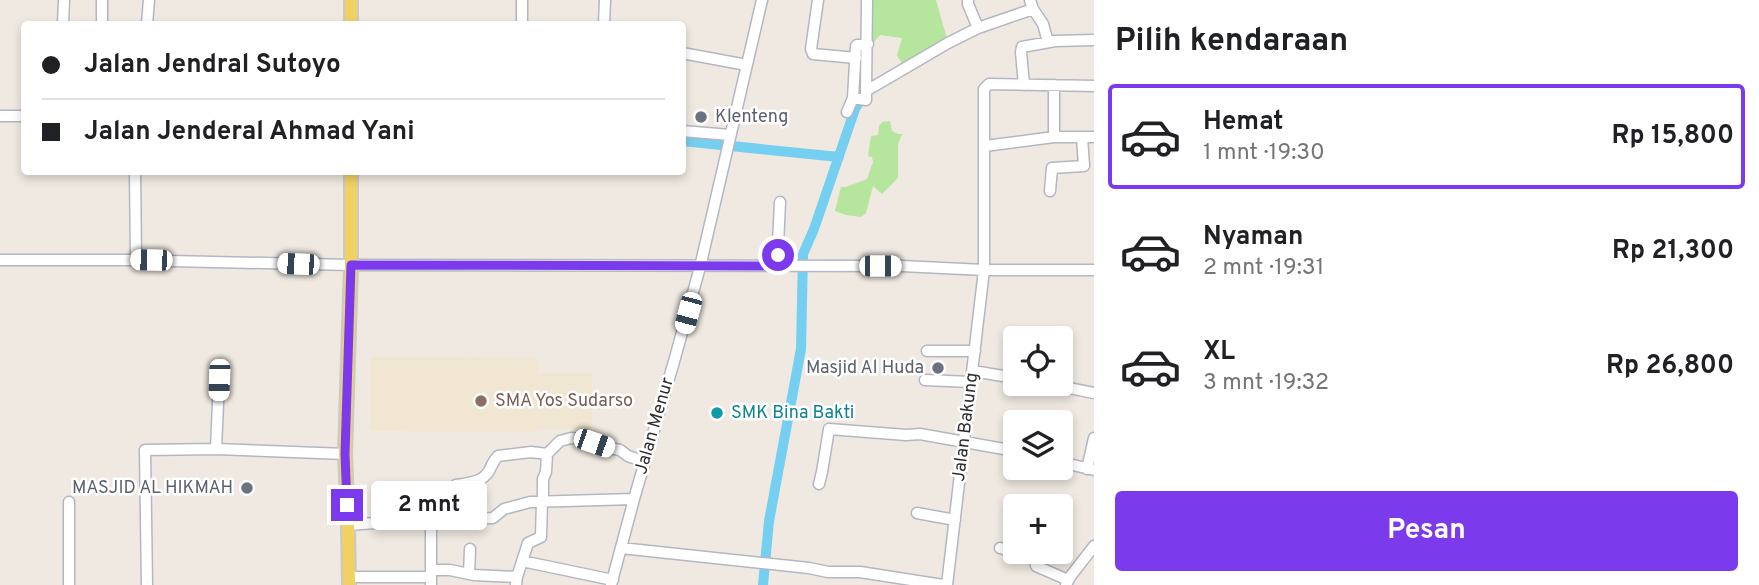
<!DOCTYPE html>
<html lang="id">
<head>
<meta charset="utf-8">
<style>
  body { margin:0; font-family:Overpass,sans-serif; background:#f2f2f2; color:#202124; height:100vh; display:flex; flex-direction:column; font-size:26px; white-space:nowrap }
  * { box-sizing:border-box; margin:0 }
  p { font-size:23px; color:#757577 }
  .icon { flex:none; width:38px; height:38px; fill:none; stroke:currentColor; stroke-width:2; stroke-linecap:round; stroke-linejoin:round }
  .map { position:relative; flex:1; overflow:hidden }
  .panel { display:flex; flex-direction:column; background:#fff; width:665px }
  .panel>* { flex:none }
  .guide { position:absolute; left:21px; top:21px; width:665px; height:154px; border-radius:7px; box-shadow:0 4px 10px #0003; display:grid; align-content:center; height:154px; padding:0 21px; background:#fff }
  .tools { position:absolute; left:1003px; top:326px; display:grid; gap:14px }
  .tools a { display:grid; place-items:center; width:70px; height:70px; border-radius:7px; background:#fff; box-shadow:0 4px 10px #0003; font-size:35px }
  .end { position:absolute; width:32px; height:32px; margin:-16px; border:9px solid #7c3aed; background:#fff; box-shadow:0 0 0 4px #fff }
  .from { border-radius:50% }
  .bubble { position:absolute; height:49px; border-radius:7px; background:#fff; box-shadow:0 4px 10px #0003; font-size:23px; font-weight:700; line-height:49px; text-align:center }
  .car { position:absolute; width:21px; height:42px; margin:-21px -10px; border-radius:9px; box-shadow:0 0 5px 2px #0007; background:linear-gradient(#fff 24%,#345 0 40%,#fff 0 76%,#345 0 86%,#fff 0) }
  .guide b { display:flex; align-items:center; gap:24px; height:66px; font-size:26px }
  .guide b+b { border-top:2px solid #e0e0e0 }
  .guide i { width:18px; height:18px; background:#202124 }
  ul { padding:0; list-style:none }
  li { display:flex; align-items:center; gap:21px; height:105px; margin:0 14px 10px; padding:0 7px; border:4px solid transparent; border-radius:7px }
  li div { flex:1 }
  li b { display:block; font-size:26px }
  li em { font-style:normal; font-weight:700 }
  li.selected { border-color:#7c3aed }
  li>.icon { width:63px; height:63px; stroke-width:1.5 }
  h2 { padding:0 21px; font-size:32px; line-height:84px }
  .action { display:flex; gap:14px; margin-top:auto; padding:14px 21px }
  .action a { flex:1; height:80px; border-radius:7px; background:#7c3aed; color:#fff; font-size:28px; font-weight:700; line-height:80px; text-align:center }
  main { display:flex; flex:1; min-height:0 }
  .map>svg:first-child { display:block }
  .education { fill:#f0e6d1 }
  .green { fill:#b6e59e }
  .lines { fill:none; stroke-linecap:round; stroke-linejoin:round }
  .canal { stroke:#75cff0; stroke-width:10 }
  .minor-casing { stroke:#b4b7c1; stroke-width:13 }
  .major-casing { stroke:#c9c9c9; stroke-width:16 }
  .minor { stroke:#fff; stroke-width:10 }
  .major { stroke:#f2d163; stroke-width:12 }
  .route { stroke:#7c3aed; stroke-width:9 }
  .worship-dot { fill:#6b7280; stroke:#fff; stroke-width:2.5 }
  .education-dot { fill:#8d6e63; stroke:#fff; stroke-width:2.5 }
  .culture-dot { fill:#0f9aa8; stroke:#fff; stroke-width:2.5 }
  .labels { text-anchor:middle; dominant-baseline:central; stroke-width:5; stroke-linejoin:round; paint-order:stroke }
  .worship-label { font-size:18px; fill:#5b616d; stroke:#fff; text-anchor:end }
  .education-label { font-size:18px; fill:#785e54; stroke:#fff; text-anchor:start }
  .culture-label { font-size:18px; fill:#0d838f; stroke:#fff; text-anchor:start }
  .street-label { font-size:18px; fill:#2e2e2e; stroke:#fff }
</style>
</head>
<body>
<main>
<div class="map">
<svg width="1094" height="585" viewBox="0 0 1094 585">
  <rect width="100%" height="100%" fill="#efe9e1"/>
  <path class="education" d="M 370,357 L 537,358 L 538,373 L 592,373 L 592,429 L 537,429 L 537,432 L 370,431 Z"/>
  <path class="green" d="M 870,0 L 936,0 L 947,39 L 905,69 L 897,55 L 902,38 L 880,35 L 869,48 Z
    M 890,121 L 892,131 L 898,134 L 902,134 L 898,144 L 898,178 L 882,194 L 873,186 L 866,213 L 861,217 L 846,215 L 835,211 L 841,187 L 846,187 L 867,179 L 873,162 L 872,157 L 868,156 L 871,136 L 878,135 L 879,126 L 882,122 Z"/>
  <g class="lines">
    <path class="canal" d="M 682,141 L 839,157
      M 763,585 L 769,521 L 801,349 L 803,254 L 814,229 L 855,109 L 863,96 L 863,92"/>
    <defs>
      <path id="minor" d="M 102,0 L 102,24
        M 818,0 L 811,49 L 813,54 L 856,58
        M 867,0 L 866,91 L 948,43 L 978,28 L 968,4 L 968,0
        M 1033,9 L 1043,24 L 1048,42
        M 63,24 L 64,0
        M 147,24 L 149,0
        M 522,24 L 522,0
        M 604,24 L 605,0
        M 978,28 L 1033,9 L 1030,0
        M 682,53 L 747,65
        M 1024,85 L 1021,52 L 1022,47 L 1055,41 L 1094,40
        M 853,98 L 866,100 L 866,91
        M 847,112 L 853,98 L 856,46 L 857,45 L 868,44
        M 0,116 L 24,116
        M 682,131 L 730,135
        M 1054,137 L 1054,85
        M 985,146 L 1054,137 L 1082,137
        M 135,172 L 136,260
        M 1050,191 L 1052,168 L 1084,166 L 1082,137 L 1094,137
        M 0,260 L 127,260 L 351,265 L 902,266 L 984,270 L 1094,270
        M 777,266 L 780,202
        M 927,351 L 975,351
        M 973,371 L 1015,378
        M 925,380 L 971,382
        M 1044,383 L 1094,393
        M 216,449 L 219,380
        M 547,454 L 560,441 L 571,438 L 584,439 L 609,448 L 620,450 L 628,456 L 645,462
        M 1060,462 L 1094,470
        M 1087,469 L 1094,438
        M 819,484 L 822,472 L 829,429 L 906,435 L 920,434 L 1015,451
        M 69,502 L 69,585
        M 917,513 L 955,520
        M 452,518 L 452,488 L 456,485 C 467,483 482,483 489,471 C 492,465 493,461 498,456 L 531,452 L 547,454 L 546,472 L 543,479 L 543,502
        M 431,519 L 431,585
        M 348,525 L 416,520 L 493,518 L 504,509 L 530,502 L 634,499
        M 621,548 L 809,568 L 828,572 L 860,572 L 943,585
        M 1000,548 L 1033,557 L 1035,560 L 1036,566 L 1068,580
        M 522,561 L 613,580
        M 431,570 L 450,570 L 474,575 L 517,577
        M 469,574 L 470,549
        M 349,577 L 431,577
        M 147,585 L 145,450 L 216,449 L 345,454
        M 516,585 L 517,577 L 528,543 L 541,537 L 542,502
        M 611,585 L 634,499 L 675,358 L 700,267 L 762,0
        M 947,585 L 984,270 L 984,89 L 989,84 L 1094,86
        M 1066,585 L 1070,577 L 1094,546"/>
      <path id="major" d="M 351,0 L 351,24
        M 349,585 L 348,525 L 345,454 L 351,265 L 351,172"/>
    </defs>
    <use href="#minor" class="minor-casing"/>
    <use href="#major" class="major-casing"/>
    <use href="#minor" class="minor"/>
    <use href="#major" class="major"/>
  </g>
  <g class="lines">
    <path class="route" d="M 347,505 L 345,454 L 351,265 L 776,266 L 778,255"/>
  </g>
  <g class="worship-dot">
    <circle cx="701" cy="117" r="7"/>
    <circle cx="938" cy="368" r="7"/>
    <circle cx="247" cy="488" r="7"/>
  </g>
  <circle class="education-dot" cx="481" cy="401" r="7"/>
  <circle class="culture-dot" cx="717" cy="413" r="7"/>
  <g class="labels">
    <g class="worship-label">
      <text x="715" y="117" text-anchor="start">Klenteng</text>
      <text x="924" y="368">Masjid Al Huda</text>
      <text x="233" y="488">MASJID AL HIKMAH</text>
    </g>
    <g class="education-label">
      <text x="495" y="401">SMA Yos Sudarso</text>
    </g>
    <g class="culture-label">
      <text x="731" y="413">SMK Bina Bakti</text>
    </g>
    <g class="street-label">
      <text transform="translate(655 426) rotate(-74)">Jalan Menur</text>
      <text transform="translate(966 427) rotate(-83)">Jalan Bakung</text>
    </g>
  </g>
</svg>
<div class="tools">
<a><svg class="icon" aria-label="locate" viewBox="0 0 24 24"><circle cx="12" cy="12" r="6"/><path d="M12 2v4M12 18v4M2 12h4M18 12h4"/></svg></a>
<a><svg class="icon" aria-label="layers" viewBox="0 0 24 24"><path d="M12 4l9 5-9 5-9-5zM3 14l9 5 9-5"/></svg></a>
<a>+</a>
</div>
<i class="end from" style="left:778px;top:255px"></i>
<i class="end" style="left:347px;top:505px"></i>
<div class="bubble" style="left:371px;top:481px;width:116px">2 mnt</div>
<i class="car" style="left:151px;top:260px;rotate:271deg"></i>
<i class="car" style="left:298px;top:264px;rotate:272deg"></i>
<i class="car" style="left:880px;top:266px;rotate:90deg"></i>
<i class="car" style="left:688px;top:313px;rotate:195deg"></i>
<i class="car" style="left:219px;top:380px;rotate:182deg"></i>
<i class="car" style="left:594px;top:443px;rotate:109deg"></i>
<div class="guide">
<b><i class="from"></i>Jalan Jendral Sutoyo</b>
<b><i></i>Jalan Jenderal Ahmad Yani</b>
</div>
</div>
<section class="panel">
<h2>Pilih kendaraan</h2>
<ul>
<li class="selected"><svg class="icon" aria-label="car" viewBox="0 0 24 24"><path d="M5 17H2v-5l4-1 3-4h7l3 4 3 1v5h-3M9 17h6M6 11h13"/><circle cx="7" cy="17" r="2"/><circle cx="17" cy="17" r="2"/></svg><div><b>Hemat</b><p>1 mnt · 19:30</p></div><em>Rp 15,800</em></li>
<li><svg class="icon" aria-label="car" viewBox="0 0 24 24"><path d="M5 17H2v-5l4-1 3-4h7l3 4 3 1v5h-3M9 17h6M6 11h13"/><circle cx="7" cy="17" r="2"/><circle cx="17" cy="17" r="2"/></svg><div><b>Nyaman</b><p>2 mnt · 19:31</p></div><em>Rp 21,300</em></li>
<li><svg class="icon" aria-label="car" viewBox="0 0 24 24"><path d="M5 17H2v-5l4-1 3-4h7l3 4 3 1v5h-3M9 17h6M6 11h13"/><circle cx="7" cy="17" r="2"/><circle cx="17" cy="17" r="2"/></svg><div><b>XL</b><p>3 mnt · 19:32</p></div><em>Rp 26,800</em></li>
</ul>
<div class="action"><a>Pesan</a></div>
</section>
</main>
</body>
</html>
